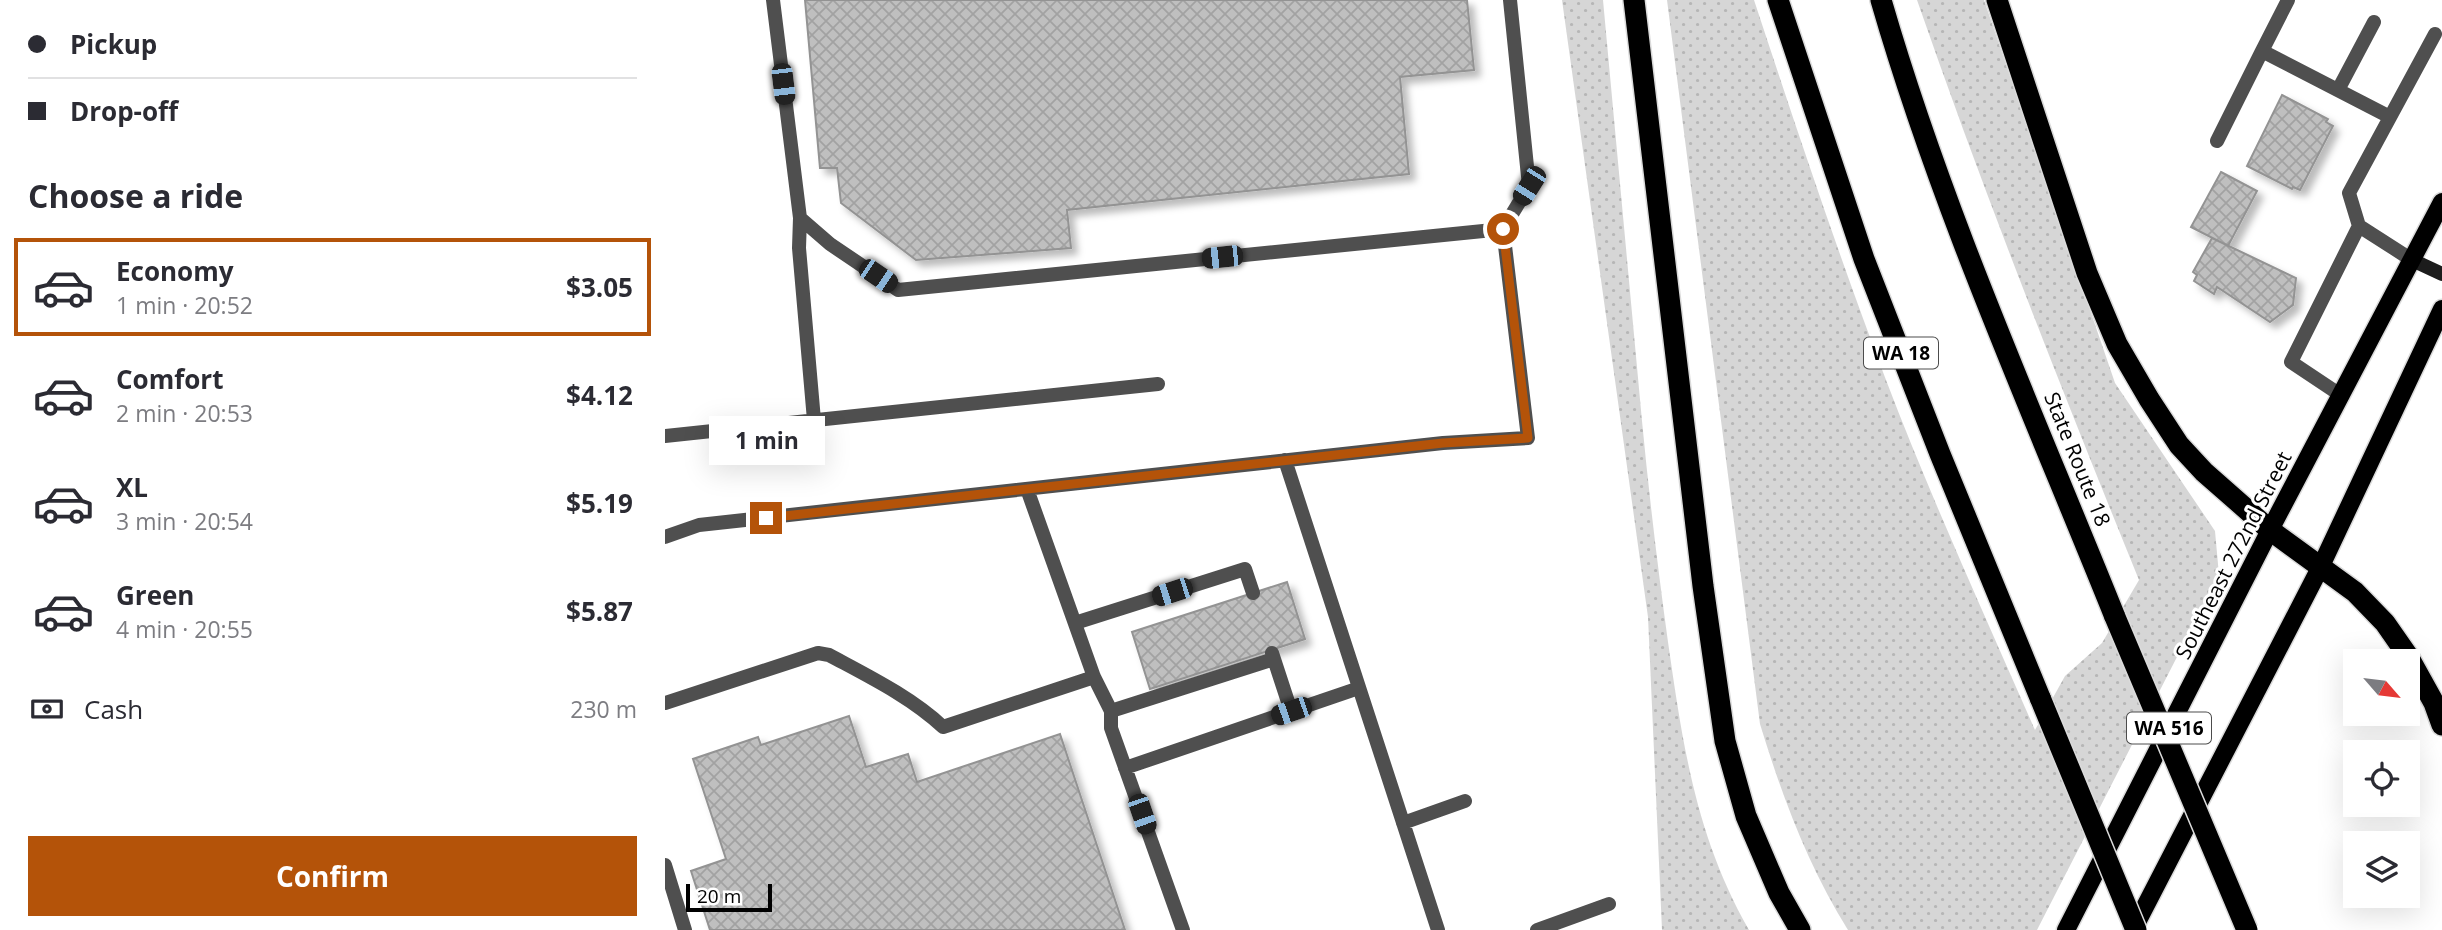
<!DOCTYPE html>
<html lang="en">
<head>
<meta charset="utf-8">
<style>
  body { margin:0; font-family:"Open Sans",sans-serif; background:#f7f7f7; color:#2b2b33; height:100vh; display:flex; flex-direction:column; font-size:26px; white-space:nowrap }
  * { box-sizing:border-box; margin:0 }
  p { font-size:23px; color:#7c7c81 }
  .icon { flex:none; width:38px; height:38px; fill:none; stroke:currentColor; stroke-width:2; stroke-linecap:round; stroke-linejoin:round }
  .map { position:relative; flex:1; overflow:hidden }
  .panel { display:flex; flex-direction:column; background:#fff; width:665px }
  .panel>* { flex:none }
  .top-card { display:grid; align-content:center; height:154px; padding:0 28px; background:#fff }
  .needle { width:46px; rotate:118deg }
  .controls { position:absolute; left:1678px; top:649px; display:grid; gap:14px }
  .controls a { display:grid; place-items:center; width:77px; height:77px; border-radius:0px; background:#fff; box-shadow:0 7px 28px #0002; font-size:35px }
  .scale { position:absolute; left:21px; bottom:18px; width:86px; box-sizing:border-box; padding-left:7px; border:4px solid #000; border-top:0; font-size:19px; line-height:24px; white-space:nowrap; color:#000; -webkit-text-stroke:5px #fff; paint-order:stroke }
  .end { position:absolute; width:32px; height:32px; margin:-16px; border:9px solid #b45309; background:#fff; box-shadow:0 0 0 4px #fff }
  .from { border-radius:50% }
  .bubble { position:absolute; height:49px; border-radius:0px; background:#fff; box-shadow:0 7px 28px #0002; font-size:23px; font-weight:700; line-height:49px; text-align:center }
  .car { position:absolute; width:21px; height:42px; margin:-21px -10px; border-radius:9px; box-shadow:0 0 5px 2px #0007; background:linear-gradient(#222 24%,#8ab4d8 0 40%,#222 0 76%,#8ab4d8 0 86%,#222 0) }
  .top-card b { display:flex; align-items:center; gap:24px; height:66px; font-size:26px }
  .top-card b+b { border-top:2px solid #e1e1e2 }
  .top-card i { width:18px; height:18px; background:#2b2b33 }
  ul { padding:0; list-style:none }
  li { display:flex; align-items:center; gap:21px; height:98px; margin:0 14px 10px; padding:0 14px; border:4px solid transparent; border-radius:0px }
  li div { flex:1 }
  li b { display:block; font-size:26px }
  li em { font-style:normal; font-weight:700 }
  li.active { border-color:#b45309 }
  li>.icon { width:63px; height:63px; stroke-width:1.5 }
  h2 { padding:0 28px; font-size:32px; line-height:84px }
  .pay { display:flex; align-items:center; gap:18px; height:77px; padding:0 28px; font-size:26px }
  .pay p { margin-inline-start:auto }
  .action { display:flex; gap:14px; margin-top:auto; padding:14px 28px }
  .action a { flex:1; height:80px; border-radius:0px; background:#b45309; color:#fff; font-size:28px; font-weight:700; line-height:80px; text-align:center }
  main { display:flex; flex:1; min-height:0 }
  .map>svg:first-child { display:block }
  .grass { fill:url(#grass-dots) }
  .building { fill:url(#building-cross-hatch); stroke:#939393; stroke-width:2; filter:url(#shadow) }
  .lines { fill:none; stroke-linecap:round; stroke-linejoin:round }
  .primary-casing { stroke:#dbdbdb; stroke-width:21 }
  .highway-casing { stroke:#dbdbdb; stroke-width:24 }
  .lane { stroke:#4f4f4f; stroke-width:14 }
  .secondary { stroke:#1c1c1c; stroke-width:14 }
  .primary { stroke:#000; stroke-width:18 }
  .highway { stroke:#000; stroke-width:21 }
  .highway-bridge-casing { stroke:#dbdbdb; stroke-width:24; stroke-linecap:butt }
  .highway-bridge { stroke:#000; stroke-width:21 }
  .route { stroke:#b45309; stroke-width:9 }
  .labels { text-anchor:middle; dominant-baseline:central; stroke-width:6; stroke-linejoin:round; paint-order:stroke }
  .shield { fill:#fff; stroke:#4c4c4c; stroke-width:2 }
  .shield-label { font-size:19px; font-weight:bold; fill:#000 }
  .street-label { font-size:21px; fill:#000; stroke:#fff }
</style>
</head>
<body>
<main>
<section class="panel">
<div class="top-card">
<b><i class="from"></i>Pickup</b>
<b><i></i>Drop-off</b>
</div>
<h2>Choose a ride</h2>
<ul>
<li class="active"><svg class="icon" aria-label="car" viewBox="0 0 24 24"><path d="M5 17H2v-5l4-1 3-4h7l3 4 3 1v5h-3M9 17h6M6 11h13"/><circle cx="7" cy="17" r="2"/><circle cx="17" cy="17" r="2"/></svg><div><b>Economy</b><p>1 min · 20:52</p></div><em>$3.05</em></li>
<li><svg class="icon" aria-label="car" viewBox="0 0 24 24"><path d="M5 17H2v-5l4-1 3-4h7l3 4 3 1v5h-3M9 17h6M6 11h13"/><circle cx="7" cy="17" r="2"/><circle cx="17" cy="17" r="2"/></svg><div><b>Comfort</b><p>2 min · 20:53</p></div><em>$4.12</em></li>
<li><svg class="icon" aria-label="car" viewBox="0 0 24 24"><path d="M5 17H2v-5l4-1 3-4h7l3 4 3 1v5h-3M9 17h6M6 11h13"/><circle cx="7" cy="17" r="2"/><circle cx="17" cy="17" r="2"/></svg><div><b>XL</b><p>3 min · 20:54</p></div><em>$5.19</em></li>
<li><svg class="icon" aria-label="car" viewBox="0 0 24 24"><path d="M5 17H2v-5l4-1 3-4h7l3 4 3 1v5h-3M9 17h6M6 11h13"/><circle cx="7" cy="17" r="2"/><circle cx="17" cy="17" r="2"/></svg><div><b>Green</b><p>4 min · 20:55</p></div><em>$5.87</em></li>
</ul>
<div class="pay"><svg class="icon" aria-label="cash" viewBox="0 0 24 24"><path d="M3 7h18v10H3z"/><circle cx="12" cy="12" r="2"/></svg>Cash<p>230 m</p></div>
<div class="action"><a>Confirm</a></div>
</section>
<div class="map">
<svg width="1777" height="930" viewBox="0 0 1777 930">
  <defs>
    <pattern id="grass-dots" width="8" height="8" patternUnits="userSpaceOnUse" patternTransform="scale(1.75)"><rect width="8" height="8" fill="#d6d6d6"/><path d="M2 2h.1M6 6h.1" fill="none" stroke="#b6b6b6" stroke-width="1.8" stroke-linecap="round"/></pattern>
    <pattern id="building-cross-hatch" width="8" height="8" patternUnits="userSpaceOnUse" patternTransform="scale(1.75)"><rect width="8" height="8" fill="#bfbfbf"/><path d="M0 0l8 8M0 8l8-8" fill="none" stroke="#a2a2a2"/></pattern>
    <filter id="shadow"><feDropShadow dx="6" dy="6" stdDeviation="3.5" flood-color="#0004"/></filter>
  </defs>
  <rect width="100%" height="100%" fill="#fff"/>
  <path class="grass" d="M 897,0 L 938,0 C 951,140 964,281 977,421 C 984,495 993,569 1003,642 C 1018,746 1031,837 1084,930 L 997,930 L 983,617 Z
    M 1002,0 L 1089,0 C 1131,127 1173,254 1221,380 C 1266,498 1319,614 1370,730 L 1400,676 L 1437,643 L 1474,580 C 1396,388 1320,196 1252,0 L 1319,0 L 1450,383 L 1550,531 L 1554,575 L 1372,930 L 1183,930 C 1143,866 1117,796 1095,724 Z"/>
  <path class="building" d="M 140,0 L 802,0 L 809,70 L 735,77 L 744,174 L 402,210 L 406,248 L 251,260 L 176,203 L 172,168 L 155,168 Z
    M 1617,95 L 1663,119 L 1661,122 L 1668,126 L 1635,190 L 1628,187 L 1627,189 L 1582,166 Z
    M 1556,172 L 1592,191 L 1563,246 L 1526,227 Z
    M 1547,238 L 1631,278 L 1628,305 L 1605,322 L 1552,287 L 1549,294 L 1529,281 L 1532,275 L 1528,272 Z
    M 622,582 L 640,639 L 485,689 L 467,632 Z
    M 184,716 L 201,767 L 243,754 L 252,782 L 395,734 L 460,930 L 45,930 L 26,871 L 61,859 L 28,759 L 93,737 L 96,745 Z"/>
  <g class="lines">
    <defs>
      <path id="primary" d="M 1401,930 L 1605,530 L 1777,202
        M 1468,930 L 1656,566 L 1777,309"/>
      <path id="highway" d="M 969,0 L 1038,586 L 1060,741 L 1081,816 L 1114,893 L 1135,930
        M 1113,0 L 1199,259 L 1275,454 L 1376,700
        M 1216,0 C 1277,211 1368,413 1450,617
        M 1332,0 L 1422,273 L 1452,344 L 1484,399 L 1514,445 L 1539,472 L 1605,530 L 1690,592 L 1720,623 L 1743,656 L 1769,703 L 1777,725"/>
    </defs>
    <use href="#primary" class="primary-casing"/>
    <use href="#highway" class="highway-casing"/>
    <path class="lane" d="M 1623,0 L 1597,51 L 1725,117
      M 1673,90 L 1709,22
      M 1552,141 L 1597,51
      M 135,218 L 134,248 L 149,420
      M 838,229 L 864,186 L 845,0
      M 1747,260 L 1694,226 L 1684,193 L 1770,34
      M 1677,396 L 1626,362 L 1694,226
      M 0,436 L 493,384
      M 620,460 L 773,930
      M 362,489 L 429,677 L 446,711 L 446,728 L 518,930
      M 0,537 L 34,525 L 778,443 L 863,438 L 838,229 L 233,290 L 165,244 L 135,218 L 108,0
      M 410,623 L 580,569 L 588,593
      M 607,653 L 626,711
      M 0,703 L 153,653 L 164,655 C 203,676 246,697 278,727 L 429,677
      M 446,711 L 609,659
      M 460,768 L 694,688
      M 738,823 L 800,801
      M 0,865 L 20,930
      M 872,930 L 944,904"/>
    <path class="secondary" d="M 1747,260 L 1777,274"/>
    <use href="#primary" class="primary"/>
    <use href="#highway" class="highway"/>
    <defs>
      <path id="highway-bridge" d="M 1450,617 L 1582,930
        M 1376,700 L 1471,930"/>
    </defs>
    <use href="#highway-bridge" class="highway-bridge-casing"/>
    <use href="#highway-bridge" class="highway-bridge"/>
  </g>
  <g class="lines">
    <path class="route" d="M 101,518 L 778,443 L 863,438 L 838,229"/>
  </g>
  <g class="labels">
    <g class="shield">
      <rect x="1199" y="337.5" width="74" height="31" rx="5"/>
      <rect x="1462" y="712.5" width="84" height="31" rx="5"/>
    </g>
    <g class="shield-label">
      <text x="1236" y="353">WA 18</text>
      <text x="1504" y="728">WA 516</text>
    </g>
    <g class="street-label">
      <text transform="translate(1413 459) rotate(68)">State Route 18</text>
      <text transform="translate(1568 555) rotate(-63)">Southeast 272nd Street</text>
    </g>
  </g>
</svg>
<div class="controls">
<a><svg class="needle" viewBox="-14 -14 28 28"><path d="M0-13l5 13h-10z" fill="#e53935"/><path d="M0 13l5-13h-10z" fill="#7c7c81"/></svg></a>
<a><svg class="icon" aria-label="locate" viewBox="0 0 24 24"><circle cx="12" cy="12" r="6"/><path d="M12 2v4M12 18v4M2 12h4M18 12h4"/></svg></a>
<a><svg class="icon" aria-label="layers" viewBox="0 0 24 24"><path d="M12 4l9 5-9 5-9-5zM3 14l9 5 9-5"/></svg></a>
</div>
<div class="scale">20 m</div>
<i class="end from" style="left:838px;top:229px"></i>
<i class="end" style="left:101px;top:518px"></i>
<div class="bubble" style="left:44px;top:416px;width:116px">1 min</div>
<i class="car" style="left:118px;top:84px;rotate:173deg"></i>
<i class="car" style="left:864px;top:186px;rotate:212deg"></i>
<i class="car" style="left:557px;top:257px;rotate:264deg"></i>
<i class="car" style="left:213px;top:276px;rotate:124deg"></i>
<i class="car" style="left:507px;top:592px;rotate:252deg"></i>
<i class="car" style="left:626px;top:711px;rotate:251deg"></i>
<i class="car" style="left:477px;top:814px;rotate:161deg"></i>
</div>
</main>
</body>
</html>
